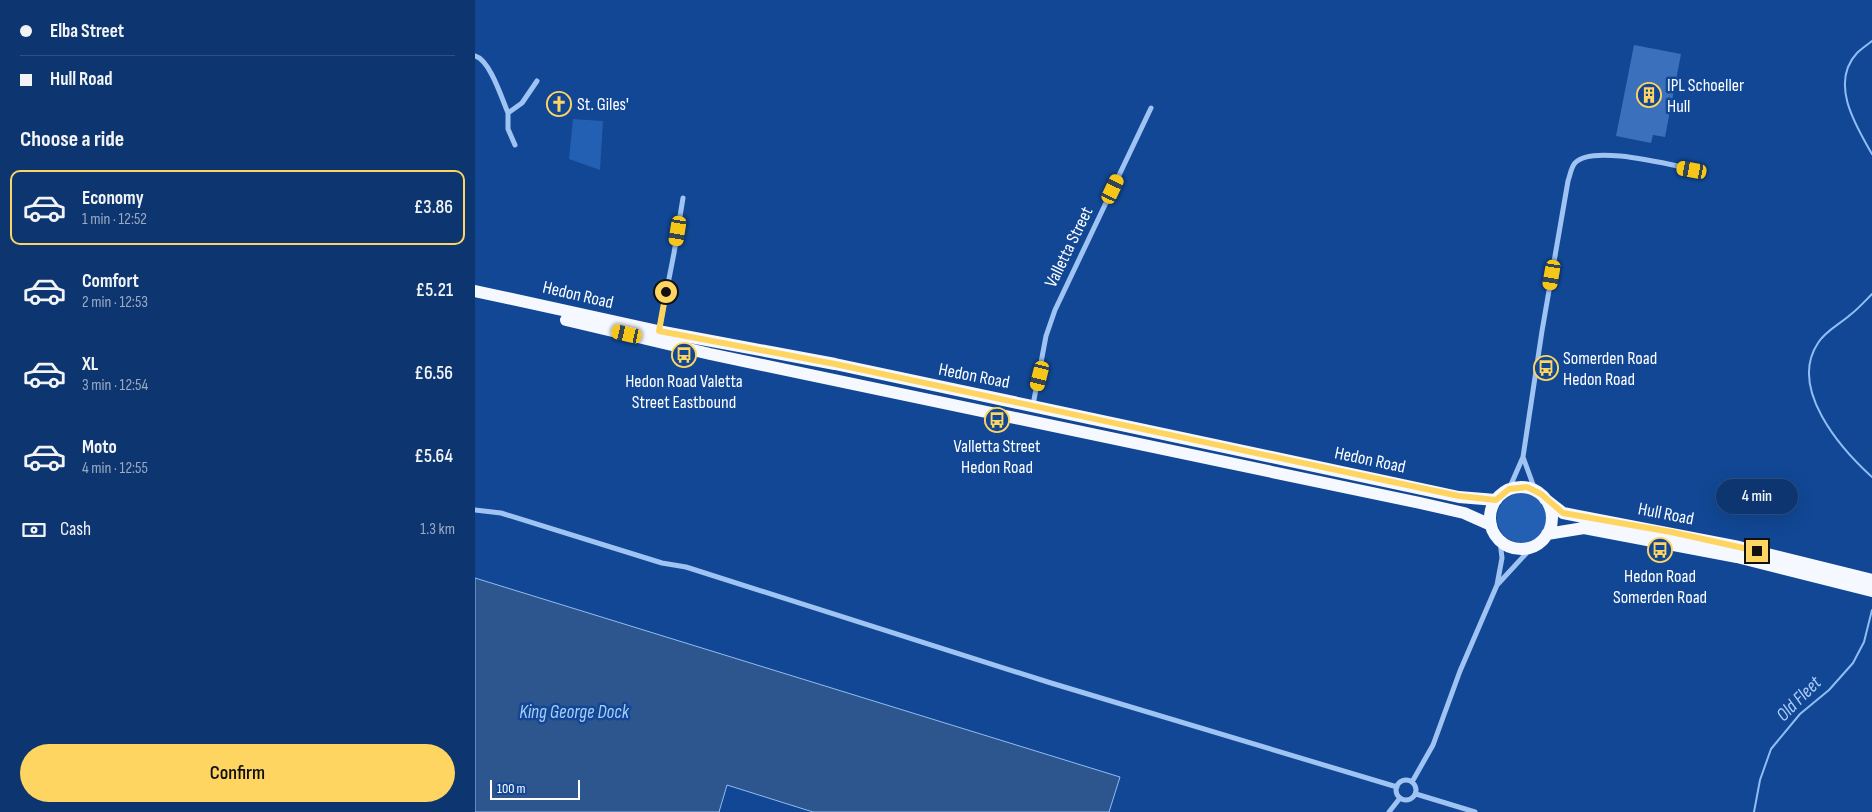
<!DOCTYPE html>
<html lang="en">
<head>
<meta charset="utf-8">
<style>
  body { margin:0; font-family:"Sofia Sans Condensed",sans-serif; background:#163d74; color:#f1f3f6; height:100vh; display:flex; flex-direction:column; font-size:19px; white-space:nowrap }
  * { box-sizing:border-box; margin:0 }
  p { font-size:16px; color:#9aabc3 }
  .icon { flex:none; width:28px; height:28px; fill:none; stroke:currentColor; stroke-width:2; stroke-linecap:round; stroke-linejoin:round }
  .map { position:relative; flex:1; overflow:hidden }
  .side { display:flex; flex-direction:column; background:#0d356f; width:475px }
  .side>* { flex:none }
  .guide { display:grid; align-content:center; height:110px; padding:0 20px; background:#0d356f }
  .scale { position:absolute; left:15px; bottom:12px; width:90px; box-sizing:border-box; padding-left:5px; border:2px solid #fff; border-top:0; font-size:14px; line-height:18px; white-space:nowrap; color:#fff; -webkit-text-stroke:4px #114794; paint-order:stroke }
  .end { position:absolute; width:22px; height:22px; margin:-11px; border:6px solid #ffd561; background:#111; box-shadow:0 0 0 2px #111 }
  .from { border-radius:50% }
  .bubble { position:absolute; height:35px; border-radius:18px; background:#0d356f; box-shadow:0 5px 20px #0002,0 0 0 1px #2d5082; font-size:16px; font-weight:600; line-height:35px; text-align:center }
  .car { position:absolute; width:15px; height:30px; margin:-15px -8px; border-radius:6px; box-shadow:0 0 4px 1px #0007; background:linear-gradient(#f5c518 24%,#345 0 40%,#f5c518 0 76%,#345 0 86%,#f5c518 0) }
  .guide b { display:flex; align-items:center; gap:18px; height:48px; font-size:19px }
  .guide b+b { border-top:1px solid #2d5082 }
  .guide i { width:12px; height:12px; background:#f1f3f6 }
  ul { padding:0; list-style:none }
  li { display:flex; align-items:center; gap:15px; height:75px; margin:0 10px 8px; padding:0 10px; border:2px solid transparent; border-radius:10px }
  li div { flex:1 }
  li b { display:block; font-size:19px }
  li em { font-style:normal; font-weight:600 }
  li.selected { border-color:#ffd561 }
  li>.icon { width:45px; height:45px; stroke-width:1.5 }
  h2 { padding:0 20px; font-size:22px; line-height:60px }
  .pay { display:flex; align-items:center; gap:12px; height:55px; padding:0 20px; font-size:19px }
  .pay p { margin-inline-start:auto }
  .cta { display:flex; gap:10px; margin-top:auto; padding:10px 20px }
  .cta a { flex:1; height:58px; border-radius:30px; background:#ffd561; color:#111; font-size:20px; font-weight:600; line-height:58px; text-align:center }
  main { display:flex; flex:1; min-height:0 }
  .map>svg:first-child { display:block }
  .green { fill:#2360b3 }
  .water { fill:#2d558e; stroke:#91bdf6 }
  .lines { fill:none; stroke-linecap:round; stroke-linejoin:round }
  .stream { stroke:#91bdf6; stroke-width:2 }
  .building { fill:#3a70bc }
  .minor { stroke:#9fc3f3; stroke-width:5 }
  .trunk { stroke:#f5f8ff; stroke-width:12 }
  .route { stroke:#ffd561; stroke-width:6 }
  .labels { text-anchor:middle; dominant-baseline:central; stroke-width:5; stroke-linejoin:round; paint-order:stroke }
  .poi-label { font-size:18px; fill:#fff; stroke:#114794; text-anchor:start }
  .street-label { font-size:18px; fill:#fff; stroke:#114794 }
  .water-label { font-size:19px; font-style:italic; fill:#abcdfa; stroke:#114794 }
</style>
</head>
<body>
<main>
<section class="side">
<div class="guide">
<b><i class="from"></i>Elba Street</b>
<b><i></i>Hull Road</b>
</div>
<h2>Choose a ride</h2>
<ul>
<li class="selected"><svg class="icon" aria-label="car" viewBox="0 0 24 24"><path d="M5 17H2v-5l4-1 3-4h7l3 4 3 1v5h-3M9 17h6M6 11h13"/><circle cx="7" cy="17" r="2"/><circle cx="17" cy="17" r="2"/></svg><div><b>Economy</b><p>1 min · 12:52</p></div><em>£3.86</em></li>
<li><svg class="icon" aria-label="car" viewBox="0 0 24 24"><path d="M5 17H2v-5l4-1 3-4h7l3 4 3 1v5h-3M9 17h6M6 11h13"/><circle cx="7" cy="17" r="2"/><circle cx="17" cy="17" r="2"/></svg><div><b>Comfort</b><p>2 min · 12:53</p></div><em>£5.21</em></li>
<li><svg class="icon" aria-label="car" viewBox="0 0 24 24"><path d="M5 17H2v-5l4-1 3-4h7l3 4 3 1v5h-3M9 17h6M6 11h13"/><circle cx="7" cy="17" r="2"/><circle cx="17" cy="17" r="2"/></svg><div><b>XL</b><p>3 min · 12:54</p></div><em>£6.56</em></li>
<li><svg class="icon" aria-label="car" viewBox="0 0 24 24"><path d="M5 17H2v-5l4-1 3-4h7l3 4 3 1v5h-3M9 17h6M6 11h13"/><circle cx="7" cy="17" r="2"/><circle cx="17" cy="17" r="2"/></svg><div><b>Moto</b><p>4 min · 12:55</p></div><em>£5.64</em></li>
</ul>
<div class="pay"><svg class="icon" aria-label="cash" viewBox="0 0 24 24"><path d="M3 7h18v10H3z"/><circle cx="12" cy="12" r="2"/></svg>Cash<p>1.3 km</p></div>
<div class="cta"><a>Confirm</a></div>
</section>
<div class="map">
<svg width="1397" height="812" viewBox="0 0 1397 812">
  <rect width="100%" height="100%" fill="#114794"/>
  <path class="green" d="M 98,119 L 128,121 L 125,170 L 94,159 Z
    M1022 518a25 25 0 1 1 50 0a25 25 0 1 1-50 0Z"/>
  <path class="water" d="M 0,578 L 645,777 L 634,812 L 338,812 L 252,785 L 244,812 L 0,812 Z"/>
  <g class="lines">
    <path class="stream" d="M 1397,41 C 1392,45 1386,49 1382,53 C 1354,83 1381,126 1397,154
      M 1397,294 C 1390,301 1383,309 1375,315 C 1365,324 1350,331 1343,343 C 1313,388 1365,448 1397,477
      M 1279,812 L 1285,780 L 1296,749 L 1325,714 L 1354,690 L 1378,663 L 1389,642 L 1397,610"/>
  </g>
  <path class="building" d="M 1159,45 L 1206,54 L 1190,137 L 1178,135 L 1176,143 L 1141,136 Z
    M 93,100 L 93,107 L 75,108 L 75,101 Z"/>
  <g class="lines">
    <path class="minor" d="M 0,56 C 15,60 27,99 33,113 L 47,103 L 62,81
      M 33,113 L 33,129 L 40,145
      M 184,330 L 199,253 L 208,198
      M 558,405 L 571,336 L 580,310 L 676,108
      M 1048,457 L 1060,490
      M 1034,489 L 1048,457 L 1067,331 L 1093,181 C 1095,176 1096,167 1100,163 C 1117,143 1202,167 1227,171
      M 0,510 L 26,513 L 187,563 L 211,567 L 576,683 L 922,787
      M 1023,584 L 1058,546
      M921 790a10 10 0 1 1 20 0a10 10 0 1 1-20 0Z
      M 937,782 L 958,745 L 985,671 L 1022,585 L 1027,558 L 1025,541
      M 941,794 L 1000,812
      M 914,812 L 925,798"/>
    <path class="trunk" d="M 0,291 L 183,331 L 360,364 L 984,497 L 1021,500
      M 91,320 L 235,354 L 945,503 L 989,513 L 1016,525
      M1015 518a31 31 0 1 1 62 0a31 31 0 1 1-62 0Z
      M 1070,499 L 1088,513 L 1264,547 L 1397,580
      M 1072,534 L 1109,528 L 1262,557 L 1397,591"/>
  </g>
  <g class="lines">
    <path class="route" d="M 191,292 L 184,331 L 360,364 L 984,496 L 1021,500 L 1034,489 L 1052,487 L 1066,494 L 1088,513 L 1196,532 L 1282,551"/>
  </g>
  <defs>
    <symbol id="building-ring" viewBox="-11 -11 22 22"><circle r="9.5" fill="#114794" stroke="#ffd561" stroke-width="1.5"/><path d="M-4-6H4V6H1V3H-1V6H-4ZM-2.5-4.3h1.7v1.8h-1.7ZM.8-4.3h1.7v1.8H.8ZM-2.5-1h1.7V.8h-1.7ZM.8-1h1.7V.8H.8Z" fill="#ffd561"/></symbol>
    <symbol id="church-ring" viewBox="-11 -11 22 22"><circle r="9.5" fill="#114794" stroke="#ffd561" stroke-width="1.5"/><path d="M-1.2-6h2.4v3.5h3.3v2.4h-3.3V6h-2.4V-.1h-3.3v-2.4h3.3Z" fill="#ffd561"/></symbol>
    <symbol id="bus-ring" viewBox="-11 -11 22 22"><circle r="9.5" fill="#114794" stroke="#ffd561" stroke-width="1.5"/><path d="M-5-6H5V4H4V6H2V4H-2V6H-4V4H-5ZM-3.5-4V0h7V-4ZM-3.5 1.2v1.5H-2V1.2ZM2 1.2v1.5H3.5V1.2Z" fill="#ffd561"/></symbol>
  </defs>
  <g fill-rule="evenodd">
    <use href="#building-ring" x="1160" y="81" width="28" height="28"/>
    <use href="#church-ring" x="70" y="90" width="28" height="28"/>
    <use href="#bus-ring" x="195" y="341" width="28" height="28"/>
    <use href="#bus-ring" x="1057" y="354" width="28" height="28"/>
    <use href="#bus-ring" x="508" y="406" width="28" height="28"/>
    <use href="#bus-ring" x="1171" y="536" width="28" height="28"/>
  </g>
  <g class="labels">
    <g class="poi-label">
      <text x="1192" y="85">IPL Schoeller<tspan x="1192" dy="21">Hull</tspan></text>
      <text x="102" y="104">St. Giles'</text>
      <text x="1088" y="358">Somerden Road<tspan x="1088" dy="21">Hedon Road</tspan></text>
      <text x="209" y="381" text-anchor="middle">Hedon Road Valetta<tspan x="209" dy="21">Street Eastbound</tspan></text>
      <text x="522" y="446" text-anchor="middle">Valletta Street<tspan x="522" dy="21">Hedon Road</tspan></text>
      <text x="1185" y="576" text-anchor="middle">Hedon Road<tspan x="1185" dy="21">Somerden Road</tspan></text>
    </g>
    <g class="street-label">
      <text transform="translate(594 247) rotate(-64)">Valletta Street</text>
      <text transform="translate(103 295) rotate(13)">Hedon Road</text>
      <text transform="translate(499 376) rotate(11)">Hedon Road</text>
      <text transform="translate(895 460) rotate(12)">Hedon Road</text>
      <text transform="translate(1191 514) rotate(11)">Hull Road</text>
    </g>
    <g class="water-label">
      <text transform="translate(1324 699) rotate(-45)">Old Fleet</text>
      <text x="99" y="712">King George Dock</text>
    </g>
  </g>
</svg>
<div class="scale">100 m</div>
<i class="end from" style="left:191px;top:292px"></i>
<i class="end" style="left:1282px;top:551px"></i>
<div class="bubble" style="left:1241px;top:479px;width:82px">4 min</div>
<i class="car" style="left:1217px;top:170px;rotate:280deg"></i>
<i class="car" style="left:638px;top:189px;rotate:25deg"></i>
<i class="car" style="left:203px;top:231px;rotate:189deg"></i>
<i class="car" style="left:1077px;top:275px;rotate:190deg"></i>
<i class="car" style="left:152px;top:334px;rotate:283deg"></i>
<i class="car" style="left:565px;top:376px;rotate:194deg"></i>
</div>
</main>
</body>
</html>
